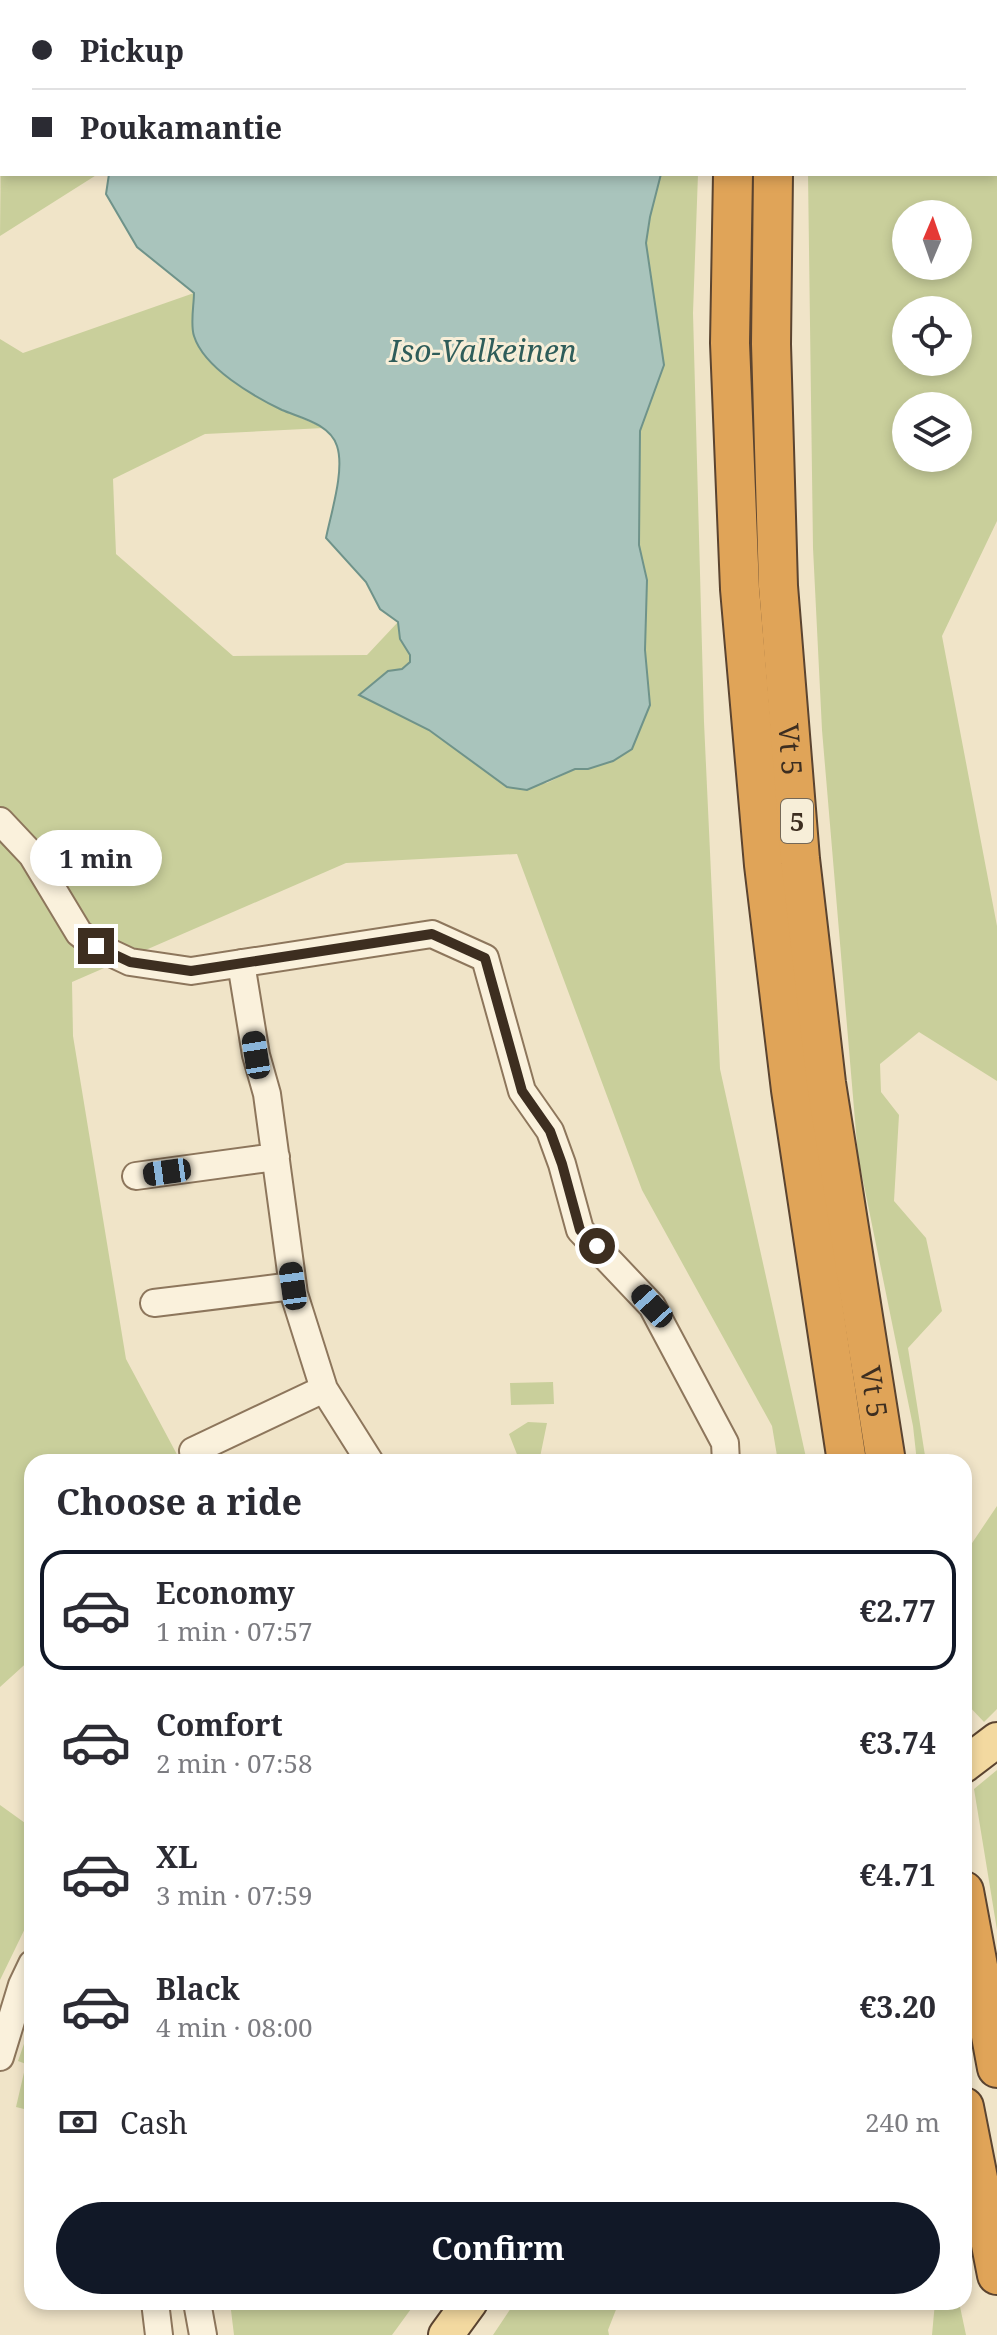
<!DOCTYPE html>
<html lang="en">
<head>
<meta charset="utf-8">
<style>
  body { margin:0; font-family:"Noto Serif",serif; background:#f7f7f7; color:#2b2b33; height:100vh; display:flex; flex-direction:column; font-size:30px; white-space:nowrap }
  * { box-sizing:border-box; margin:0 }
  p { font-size:26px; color:#7c7c81 }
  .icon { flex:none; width:44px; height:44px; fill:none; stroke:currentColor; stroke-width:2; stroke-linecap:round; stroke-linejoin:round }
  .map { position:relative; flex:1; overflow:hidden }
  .details { position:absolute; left:24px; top:1454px; width:948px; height:856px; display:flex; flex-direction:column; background:#fff; border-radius:24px; box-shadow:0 4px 12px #0003 }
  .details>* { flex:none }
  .top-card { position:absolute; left:0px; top:0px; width:998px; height:176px; box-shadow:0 4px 12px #0003; display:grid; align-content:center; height:176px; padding:0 32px; background:#fff }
  .needle { width:52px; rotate:2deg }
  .tools { position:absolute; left:892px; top:200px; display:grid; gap:16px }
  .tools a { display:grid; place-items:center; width:80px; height:80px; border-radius:50%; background:#fff; box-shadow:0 4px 12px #0003; font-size:40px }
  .end { position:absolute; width:36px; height:36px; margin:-18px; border:10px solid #3d2e20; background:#fff; box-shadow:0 0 0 4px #fff }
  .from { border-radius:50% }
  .bubble { position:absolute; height:56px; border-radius:28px; background:#fff; box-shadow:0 4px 12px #0003; font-size:26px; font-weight:700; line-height:56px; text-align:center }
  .car { position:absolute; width:24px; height:48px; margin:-24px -12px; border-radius:10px; box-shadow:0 0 6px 2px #0007; background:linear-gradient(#222 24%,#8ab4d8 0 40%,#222 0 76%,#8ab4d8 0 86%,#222 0) }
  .top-card b { display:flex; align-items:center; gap:28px; height:76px; font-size:30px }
  .top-card b+b { border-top:2px solid #e1e1e2 }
  .top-card i { width:20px; height:20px; background:#2b2b33 }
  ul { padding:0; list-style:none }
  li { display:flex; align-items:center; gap:24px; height:120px; margin:0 16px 12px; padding:0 16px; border:4px solid transparent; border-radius:24px }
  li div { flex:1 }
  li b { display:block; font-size:30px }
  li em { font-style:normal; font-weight:700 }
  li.active { border-color:#111827 }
  li>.icon { width:72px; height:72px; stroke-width:1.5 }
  h2 { padding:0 32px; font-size:36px; line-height:96px }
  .pay { display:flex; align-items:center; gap:20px; height:88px; padding:0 32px; font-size:30px }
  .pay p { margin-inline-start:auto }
  .primary-button { display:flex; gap:16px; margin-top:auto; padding:16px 32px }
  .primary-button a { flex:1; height:92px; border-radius:48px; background:#111827; color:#fff; font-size:32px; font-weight:700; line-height:92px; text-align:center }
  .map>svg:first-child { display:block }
  .green { fill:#c9cf9b; fill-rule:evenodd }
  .water { fill:#a9c4bc; stroke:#6f938a; stroke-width:2 }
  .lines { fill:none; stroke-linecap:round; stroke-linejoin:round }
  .minor-casing { stroke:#8d765c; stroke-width:30 }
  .major-casing { stroke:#5b4430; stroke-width:38 }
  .highway-casing { stroke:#5b4430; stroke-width:42 }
  .minor { stroke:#faf1dc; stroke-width:26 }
  .major { stroke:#f3d9a0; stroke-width:34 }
  .highway { stroke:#e0a458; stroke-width:38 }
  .route { stroke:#3d2e20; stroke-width:10 }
  .labels { text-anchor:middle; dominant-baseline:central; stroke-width:6; stroke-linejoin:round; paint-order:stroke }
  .shield { fill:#f7eed8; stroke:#756857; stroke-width:2 }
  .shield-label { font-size:26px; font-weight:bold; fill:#3d2e20 }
  .street-label { font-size:28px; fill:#3d2e20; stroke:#f7eed8 }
  .water-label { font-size:30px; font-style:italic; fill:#2f5d5a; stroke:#f7eed8 }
</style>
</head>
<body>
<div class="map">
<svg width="997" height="2335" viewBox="0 0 997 2335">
  <rect width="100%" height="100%" fill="#f0e4c8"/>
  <path class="green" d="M 807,0 L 997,0 L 997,521 L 942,636 L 997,926 L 997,1081 L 919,1032 L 880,1064 L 881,1092 L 899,1115 L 894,1201 L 926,1238 L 942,1311 L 908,1348 L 926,1462 L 917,1462 L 913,1426 L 858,1156 L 822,730 L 813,548 L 808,174 L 996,174 L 996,2 L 807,2 ZM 906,214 L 958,214 L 958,266 L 906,266 ZM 906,310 L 958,310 L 958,362 L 906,362 ZM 906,406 L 958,406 L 958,458 L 906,458 Z
    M 2,43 L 2,174 L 98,174 L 0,236 Z
    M 661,174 L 698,174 L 693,313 L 704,722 L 720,1069 L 807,1462 L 778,1462 L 772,1426 L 642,1190 L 517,854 L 346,863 L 72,982 L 73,1036 L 126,1359 L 181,1462 L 32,1462 L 32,1658 L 0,1687 L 0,339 L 23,353 L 194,293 L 193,335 L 278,408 L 324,428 L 205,434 L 113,479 L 116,554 L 233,656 L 367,655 L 398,622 L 400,639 L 410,655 L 411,662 L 402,669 L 388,671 L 359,695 L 429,730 L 507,787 L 547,783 L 575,769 L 588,769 L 650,705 L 645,650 L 647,580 L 639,545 L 640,431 L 664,365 L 646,243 L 650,217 Z
    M 553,1382 L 554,1404 L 511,1405 L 510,1383 Z
    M 528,1422 L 547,1423 L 539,1462 L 520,1462 L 509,1434 Z
    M 997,1506 L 997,1709 L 984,1722 L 966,1703 L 964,1683 L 964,1555 Z
    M 997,1770 L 997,1930 L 974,1789 Z
    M 0,1805 L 32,1828 L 32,1914 L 0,1980 Z
    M 32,2021 L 32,2111 L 16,2107 L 26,2064 L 18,2061 Z
    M 230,2302 L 416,2302 L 392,2335 L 234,2335 Z
    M 515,2302 L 619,2302 L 608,2330 L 609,2335 L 493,2335 Z
    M 935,2302 L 959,2302 L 966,2335 L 932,2335 Z"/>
  <path class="water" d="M 84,0 L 683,0 L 81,2 Z
    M 109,174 L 661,174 L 650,217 L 646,243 L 664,365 L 640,431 L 639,545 L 647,580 L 645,650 L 650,705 L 632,749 L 613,761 L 588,769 L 575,769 L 527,790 L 507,787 L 429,730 L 359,695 L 388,671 L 402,669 L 410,662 L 410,655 L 400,639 L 398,622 L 380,609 L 366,582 L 326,538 C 331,513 345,470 337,446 C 330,424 301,418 282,410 C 253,396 204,368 194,336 C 190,324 194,305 194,293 L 137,247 L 106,194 Z"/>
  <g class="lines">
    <defs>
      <path id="minor" d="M 0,821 L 32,855 L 79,933 L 96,946 L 130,962 L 191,971 L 432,934 L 485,958 L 522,1091 L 550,1131 L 562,1164 L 580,1230 L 652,1306 L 725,1443 L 726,1462
        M 241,963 L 256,1055 L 267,1094 L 294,1294 L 324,1389 L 370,1462
        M 136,1176 L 276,1157
        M 154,1303 L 293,1286
        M 193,1451 L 324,1389
        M 0,2057 L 22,1985 L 32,1964
        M 155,2302 L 159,2335
        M 197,2302 L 203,2335"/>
      <path id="major" d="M 964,1765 L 997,1740
        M 446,2335 L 470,2302"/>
      <g id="highway">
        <path d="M 737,2 L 737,0"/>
        <path d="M 776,2 L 776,0"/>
        <path d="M 733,174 L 730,343 L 740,589 L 764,865 L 791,1090 L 847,1462"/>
        <path id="s1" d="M 773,174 L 771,344 L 778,586 L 800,859 L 826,1083 L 886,1462"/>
        <path d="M 964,1891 L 997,2068"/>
        <path d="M 964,2107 L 997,2275"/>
      </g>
    </defs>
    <use href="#minor" class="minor-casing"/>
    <use href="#major" class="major-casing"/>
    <use href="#highway" class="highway-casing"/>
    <use href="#minor" class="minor"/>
    <use href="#major" class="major"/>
    <use href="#highway" class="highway"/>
  </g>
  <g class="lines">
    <path class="route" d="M 96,946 L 130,962 L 191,971 L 432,934 L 485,958 L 522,1091 L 550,1131 L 562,1164 L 580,1230 L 597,1246"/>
  </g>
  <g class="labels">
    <rect class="shield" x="781" y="799" width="32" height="44" rx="6"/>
    <g class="shield-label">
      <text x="797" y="821">5</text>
    </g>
    <g class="street-label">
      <text stroke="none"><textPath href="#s1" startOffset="576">Vt 5</textPath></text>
      <text stroke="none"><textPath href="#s1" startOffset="1224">Vt 5</textPath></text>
    </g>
    <g class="water-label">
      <text x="483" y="350">Iso-Valkeinen</text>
    </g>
  </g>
</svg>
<div class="tools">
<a><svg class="needle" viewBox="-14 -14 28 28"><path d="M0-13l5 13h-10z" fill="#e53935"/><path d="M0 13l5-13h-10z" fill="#7c7c81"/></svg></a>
<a><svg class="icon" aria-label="locate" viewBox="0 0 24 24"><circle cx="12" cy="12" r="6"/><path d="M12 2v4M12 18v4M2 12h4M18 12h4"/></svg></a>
<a><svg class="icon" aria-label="layers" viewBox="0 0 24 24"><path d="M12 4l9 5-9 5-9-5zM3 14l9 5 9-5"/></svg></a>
</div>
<i class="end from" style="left:597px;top:1246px"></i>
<i class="end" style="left:96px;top:946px"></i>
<div class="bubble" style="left:30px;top:830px;width:132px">1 min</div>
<i class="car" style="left:256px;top:1055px;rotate:351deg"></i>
<i class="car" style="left:167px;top:1172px;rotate:262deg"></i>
<i class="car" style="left:293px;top:1286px;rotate:352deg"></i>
<i class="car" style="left:652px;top:1306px;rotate:318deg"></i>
<div class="top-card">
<b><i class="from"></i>Pickup</b>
<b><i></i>Poukamantie</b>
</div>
<section class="details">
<h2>Choose a ride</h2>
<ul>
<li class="active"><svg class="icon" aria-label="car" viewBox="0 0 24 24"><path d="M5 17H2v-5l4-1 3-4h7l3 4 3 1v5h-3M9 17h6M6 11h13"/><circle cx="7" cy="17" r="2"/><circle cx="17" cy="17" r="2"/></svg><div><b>Economy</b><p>1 min · 07:57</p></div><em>€2.77</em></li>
<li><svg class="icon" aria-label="car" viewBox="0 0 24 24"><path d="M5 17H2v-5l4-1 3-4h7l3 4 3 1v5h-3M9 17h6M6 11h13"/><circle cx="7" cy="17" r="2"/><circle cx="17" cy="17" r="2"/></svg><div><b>Comfort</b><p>2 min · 07:58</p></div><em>€3.74</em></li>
<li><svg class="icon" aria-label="car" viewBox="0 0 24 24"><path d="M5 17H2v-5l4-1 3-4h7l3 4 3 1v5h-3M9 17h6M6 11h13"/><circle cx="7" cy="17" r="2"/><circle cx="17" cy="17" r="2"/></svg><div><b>XL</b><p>3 min · 07:59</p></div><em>€4.71</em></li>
<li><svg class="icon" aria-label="car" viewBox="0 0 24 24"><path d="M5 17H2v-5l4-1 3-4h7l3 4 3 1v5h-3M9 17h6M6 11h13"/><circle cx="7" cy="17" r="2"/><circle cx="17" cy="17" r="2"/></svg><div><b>Black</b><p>4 min · 08:00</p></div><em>€3.20</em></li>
</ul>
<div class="pay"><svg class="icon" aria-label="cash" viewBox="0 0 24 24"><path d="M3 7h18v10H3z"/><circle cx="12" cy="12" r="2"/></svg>Cash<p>240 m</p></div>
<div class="primary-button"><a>Confirm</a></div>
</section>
</div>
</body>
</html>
